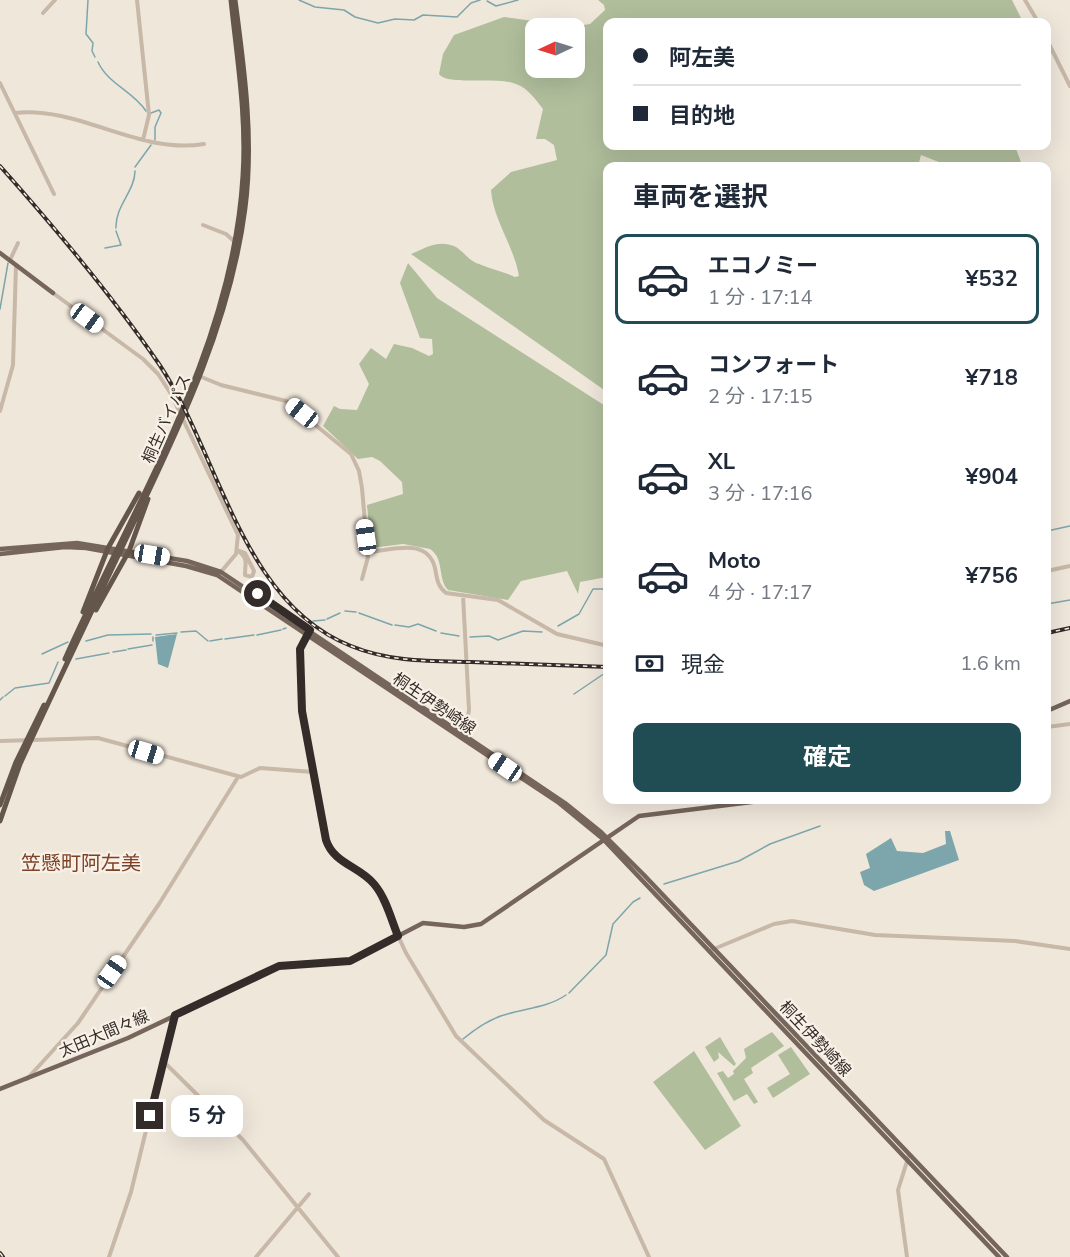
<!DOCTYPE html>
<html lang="ja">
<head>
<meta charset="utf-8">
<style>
  body { margin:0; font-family:"Nunito Sans","Noto Sans JP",sans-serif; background:#f2f2f3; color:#1f2937; height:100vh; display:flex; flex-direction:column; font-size:22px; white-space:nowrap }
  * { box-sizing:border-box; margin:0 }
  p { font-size:20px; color:#747a83 }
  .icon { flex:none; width:33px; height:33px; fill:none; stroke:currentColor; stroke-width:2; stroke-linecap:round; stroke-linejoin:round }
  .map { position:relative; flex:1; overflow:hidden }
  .side { position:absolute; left:603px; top:162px; width:448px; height:642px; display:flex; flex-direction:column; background:#fff; border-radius:12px; box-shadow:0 6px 24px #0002 }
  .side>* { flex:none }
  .top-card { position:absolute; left:603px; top:18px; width:448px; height:132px; border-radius:12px; box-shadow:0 6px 24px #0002; display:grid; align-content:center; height:132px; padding:0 30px; background:#fff }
  .needle { width:39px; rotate:266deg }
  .fabs { position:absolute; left:525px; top:18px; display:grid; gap:12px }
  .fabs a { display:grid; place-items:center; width:60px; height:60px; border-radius:12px; background:#fff; box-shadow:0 6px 24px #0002; font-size:30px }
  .end { position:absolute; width:27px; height:27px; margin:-14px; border:8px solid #342c28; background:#fff; box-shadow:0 0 0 3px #fff }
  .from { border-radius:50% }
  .bubble { position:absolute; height:42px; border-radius:12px; background:#fff; box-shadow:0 6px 24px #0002; font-size:20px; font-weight:700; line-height:42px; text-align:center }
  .car { position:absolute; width:18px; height:36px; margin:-18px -9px; border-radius:8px; box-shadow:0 0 4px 2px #0007; background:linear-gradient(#fff 24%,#345 0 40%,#fff 0 76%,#345 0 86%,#fff 0) }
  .top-card b { display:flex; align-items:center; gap:21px; height:57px; font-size:22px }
  .top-card b+b { border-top:2px solid #e0e1e3 }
  .top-card i { width:15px; height:15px; background:#1f2937 }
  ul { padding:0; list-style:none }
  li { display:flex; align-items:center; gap:18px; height:90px; margin:0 12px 9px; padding:0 18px; border:3px solid transparent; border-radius:12px }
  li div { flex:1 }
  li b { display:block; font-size:22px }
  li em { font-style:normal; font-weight:700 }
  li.current { border-color:#204c53 }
  li>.icon { width:54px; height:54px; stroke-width:1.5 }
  h2 { padding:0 30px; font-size:27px; line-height:72px }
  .pay { display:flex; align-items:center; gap:15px; height:66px; padding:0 30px; font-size:22px }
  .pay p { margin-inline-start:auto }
  .cta { display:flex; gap:12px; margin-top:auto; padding:12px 30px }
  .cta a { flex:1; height:69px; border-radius:12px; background:#204c53; color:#fff; font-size:24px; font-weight:700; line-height:69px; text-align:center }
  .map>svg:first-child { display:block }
  .green { fill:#b0be9c }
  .water { fill:#7ca6ab }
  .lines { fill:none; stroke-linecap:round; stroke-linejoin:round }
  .stream { stroke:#7ca6ab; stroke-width:1.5 }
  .tertiary { stroke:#c7b8a8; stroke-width:4 }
  .primary { stroke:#75655a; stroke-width:4.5 }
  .trunk { stroke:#65564c; stroke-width:5 }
  .rail-casing { stroke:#342c28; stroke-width:4 }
  .rail { stroke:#f8f1e7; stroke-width:1.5; stroke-dasharray:4.5; stroke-linecap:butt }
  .route { stroke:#342c28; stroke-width:8 }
  .labels { text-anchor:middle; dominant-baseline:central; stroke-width:4.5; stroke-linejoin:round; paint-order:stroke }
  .street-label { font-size:16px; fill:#342c28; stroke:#f8f1e7 }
  .quarter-label { font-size:20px; fill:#7e4126; stroke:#f8f1e7 }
</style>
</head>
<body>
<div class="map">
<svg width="1070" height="1257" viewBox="0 0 1070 1257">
  <rect width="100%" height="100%" fill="#f0e7db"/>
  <path class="green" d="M 598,0 L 1012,0 L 1023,22 L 608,22 L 608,146 L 1015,146 L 1022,165 L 949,166 L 921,155 L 918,166 L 608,166 L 607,392 L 411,254 C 427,247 439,239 456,247 C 464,252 469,261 479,264 C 491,269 502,271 515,277 L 519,276 C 514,246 493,220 491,190 L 511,172 L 557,160 L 554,145 L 545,139 L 536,139 L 543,109 C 535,99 529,89 516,84 C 497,76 447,86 439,74 L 443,54 L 454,35 L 504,17 L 533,21 L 553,28 L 536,28 L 536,68 L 574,68 L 574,28 L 564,28 L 590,24 L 605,10 L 604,5 Z
    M 408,263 L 437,298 L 607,407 L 607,577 L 580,582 L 578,594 L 567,571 L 521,581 L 508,600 L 448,590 C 437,578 445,559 430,549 L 403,544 L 371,548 L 367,505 L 403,494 L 402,482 L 380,461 L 372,457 L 358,459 L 323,426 L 334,406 L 340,409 L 357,410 L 369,384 L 359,364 L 371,348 L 386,359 L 394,344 L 412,348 L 429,356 L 433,354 L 432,339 L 420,338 L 400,283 Z
    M 772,1032 L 784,1046 L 751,1068 L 753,1073 L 744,1079 L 758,1102 L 754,1104 L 747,1094 L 734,1101 L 717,1073 L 723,1071 L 728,1078 L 734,1074 L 733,1071 L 746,1058 L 744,1049 Z
    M 720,1037 L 736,1064 L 734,1066 L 718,1052 L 719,1058 L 714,1062 L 705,1047 Z
    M 791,1047 L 810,1074 L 773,1098 L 767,1088 L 790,1074 L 778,1055 Z
    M 694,1051 L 741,1126 L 705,1150 L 653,1082 Z"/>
  <path class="water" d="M 177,634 L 168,668 L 158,664 L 155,637 Z
    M 945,831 L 950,831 L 959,860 L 874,891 L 864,885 L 860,872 L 870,868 L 866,854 L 891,838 L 897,851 L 923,853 L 946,844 Z"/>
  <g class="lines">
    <path class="stream" d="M 88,0 L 86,34 L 93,43 L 92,51 L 95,57
      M 299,0 L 315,7 L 344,10 L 355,17 L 378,23 L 395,19 L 414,20 L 423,15 L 457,17 L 471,3 L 480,0
      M 487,1 L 496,6 L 518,0
      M 98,62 C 108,84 133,91 146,111
      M 151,113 L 159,110 L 161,113 L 155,127 L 155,140
      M 135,167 L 151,145
      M 116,228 C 115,206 135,191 135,171
      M 105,248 L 121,245 L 116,231
      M 0,309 L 8,263
      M 1047,531 L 1070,526
      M 1047,604 L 1070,600
      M 345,611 L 356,612
      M 359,613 L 392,625
      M 327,619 L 340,613
      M 313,621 L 325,620
      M 395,625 L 409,627 L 418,624 L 436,631
      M 558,626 L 579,614 L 593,589 L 608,589
      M 283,629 L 286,628
      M 181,632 L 196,631 L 208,641
      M 441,633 L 459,636
      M 156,635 L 177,633
      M 257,635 L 281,630
      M 153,637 L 153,641
      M 470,637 L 489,636 L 498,640 L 523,631 L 542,632
      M 225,639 L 254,635
      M 86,641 L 108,635 L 151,634
      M 210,641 L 222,639
      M 128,649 L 152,645
      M 113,652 L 126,650
      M 42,654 L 68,642
      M 76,659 L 109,653
      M 574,694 L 608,671
      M 5,696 L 15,688 L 49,683 L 58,662
      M 0,700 L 3,697
      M 884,800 L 915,800
      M 664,884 L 739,861 L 770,844 L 820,826
      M 569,993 L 606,955 L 613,924 L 633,902 L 640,898
      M 463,1039 C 474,1030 490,1019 504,1015 C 525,1008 547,1008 566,995"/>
    <path class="tertiary" d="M 137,0 L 149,115 L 143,140
      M 1025,0 L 1038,22
      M 43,13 L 55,0
      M 1047,40 L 1070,86
      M 0,83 L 54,194
      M 15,113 C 80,106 138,155 204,144
      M 203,225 L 226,234 L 236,243
      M 10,260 L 18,243
      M 53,293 L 143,359 L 158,374 L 171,394 L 238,535 L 236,554 L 220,573
      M 199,376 L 221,385 L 286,401 L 351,454 L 359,471 L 362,488 L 368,557 L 362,579
      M 0,411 L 13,365 L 16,265
      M 237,550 L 245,553 L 254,571 L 252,577 L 245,575 C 245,562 249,559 237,550 Z
      M 368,552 C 390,551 427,536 435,568 C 437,578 437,586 446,593 L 498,600 L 557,634 L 608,646
      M 1047,571 L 1070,566
      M 463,595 L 469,710 L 465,734
      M 308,633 L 300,652 L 302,711 L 320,819 L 330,850 L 375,886 L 406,953 L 456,1036 L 544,1120 L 604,1159 L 649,1257
      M 1047,727 L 1070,724
      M 0,741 L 98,738 L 241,777 L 260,768 L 313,772
      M 709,951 L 774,924 L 792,921 L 875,935 L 1015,941 L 1070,949
      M 163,1061 L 243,1140 L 338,1257
      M 27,1079 L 78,1023 L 159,904 L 238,777
      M 109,1257 L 131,1192 L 174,1016
      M 256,1257 L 309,1194
      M 907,1257 L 898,1190 L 909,1155"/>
    <path class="primary" d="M 0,253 L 53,293
      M 0,549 L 77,543 L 187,561 L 221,572 L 565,803 L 601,832 L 644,875 L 1007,1257
      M 0,554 L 65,547 L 86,548 L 186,566 L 217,575 L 559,803 L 603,839 L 999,1257
      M 1047,711 L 1070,701
      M 0,1089 L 128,1038 L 279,966 L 350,961 L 423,923 L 464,927 L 481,924 L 639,816 L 768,800"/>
    <path class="trunk" d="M 96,610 L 129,551 L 148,499
      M 83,612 L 108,548 L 139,493
      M 65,659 C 134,504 233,349 243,176 C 247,117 237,58 231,0
      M 0,805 L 16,762 L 44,705
      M 0,821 L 20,764 C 57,683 96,603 134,522 C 182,422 231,319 245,208 C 254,139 244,68 235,0"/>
    <defs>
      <path id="rail" d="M 0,166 C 56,229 111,294 159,364 C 219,453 241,603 351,646 C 390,662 430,661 471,662 C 517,664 562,665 608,667
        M 1047,633 L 1070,628
        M 0,1253 L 3,1257"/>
    </defs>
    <use href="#rail" class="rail-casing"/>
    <use href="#rail" class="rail"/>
  </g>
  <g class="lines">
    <path class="route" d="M 150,1116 L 175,1015 L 279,966 L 350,961 L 398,936 C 391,919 386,898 374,884 C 359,866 334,864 326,840 L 302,711 L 300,649 L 310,630 L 258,594"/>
  </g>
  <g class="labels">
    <g class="street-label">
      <text transform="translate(167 419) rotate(-66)">桐生バイパス</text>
      <text transform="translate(434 704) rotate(34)">桐生伊勢崎線</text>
      <text transform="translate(104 1034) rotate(-23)">太田大間々線</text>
      <text transform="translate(815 1039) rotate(47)">桐生伊勢崎線</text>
    </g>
    <g class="quarter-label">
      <text x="81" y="863">笠懸町阿左美</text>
    </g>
  </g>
</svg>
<div class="fabs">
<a><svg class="needle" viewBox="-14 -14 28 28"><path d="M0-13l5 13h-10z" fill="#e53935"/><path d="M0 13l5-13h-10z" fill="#747a83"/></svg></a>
</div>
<i class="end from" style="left:258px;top:594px"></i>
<i class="end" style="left:150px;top:1116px"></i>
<div class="bubble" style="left:171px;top:1095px;width:72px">5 分</div>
<i class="car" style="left:87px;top:318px;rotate:126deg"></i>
<i class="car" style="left:302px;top:413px;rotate:308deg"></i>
<i class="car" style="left:366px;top:537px;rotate:352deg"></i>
<i class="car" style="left:152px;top:555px;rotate:100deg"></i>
<i class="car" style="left:146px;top:752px;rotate:107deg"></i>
<i class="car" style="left:505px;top:767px;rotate:304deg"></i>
<i class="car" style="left:112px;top:972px;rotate:35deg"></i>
<div class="top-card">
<b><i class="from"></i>阿左美</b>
<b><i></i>目的地</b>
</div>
<section class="side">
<h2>車両を選択</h2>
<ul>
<li class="current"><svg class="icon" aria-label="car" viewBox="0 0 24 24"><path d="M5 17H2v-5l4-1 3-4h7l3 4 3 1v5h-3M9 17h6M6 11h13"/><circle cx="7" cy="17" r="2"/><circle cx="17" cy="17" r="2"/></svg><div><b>エコノミー</b><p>1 分 · 17:14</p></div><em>¥532</em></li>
<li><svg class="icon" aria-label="car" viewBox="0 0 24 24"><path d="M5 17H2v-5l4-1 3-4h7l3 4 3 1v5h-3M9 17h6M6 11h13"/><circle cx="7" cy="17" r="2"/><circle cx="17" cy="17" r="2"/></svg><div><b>コンフォート</b><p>2 分 · 17:15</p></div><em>¥718</em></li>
<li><svg class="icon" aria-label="car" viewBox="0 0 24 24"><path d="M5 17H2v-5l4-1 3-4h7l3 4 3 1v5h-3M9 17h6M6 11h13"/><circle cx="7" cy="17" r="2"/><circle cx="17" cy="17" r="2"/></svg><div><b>XL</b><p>3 分 · 17:16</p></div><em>¥904</em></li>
<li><svg class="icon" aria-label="car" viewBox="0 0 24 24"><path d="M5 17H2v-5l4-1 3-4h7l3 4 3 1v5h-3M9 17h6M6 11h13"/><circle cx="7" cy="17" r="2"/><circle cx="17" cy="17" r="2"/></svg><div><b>Moto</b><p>4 分 · 17:17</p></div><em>¥756</em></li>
</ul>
<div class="pay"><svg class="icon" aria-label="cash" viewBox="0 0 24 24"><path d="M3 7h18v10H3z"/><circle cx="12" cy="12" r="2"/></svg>現金<p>1.6 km</p></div>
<div class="cta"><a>確定</a></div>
</section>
</div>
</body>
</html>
